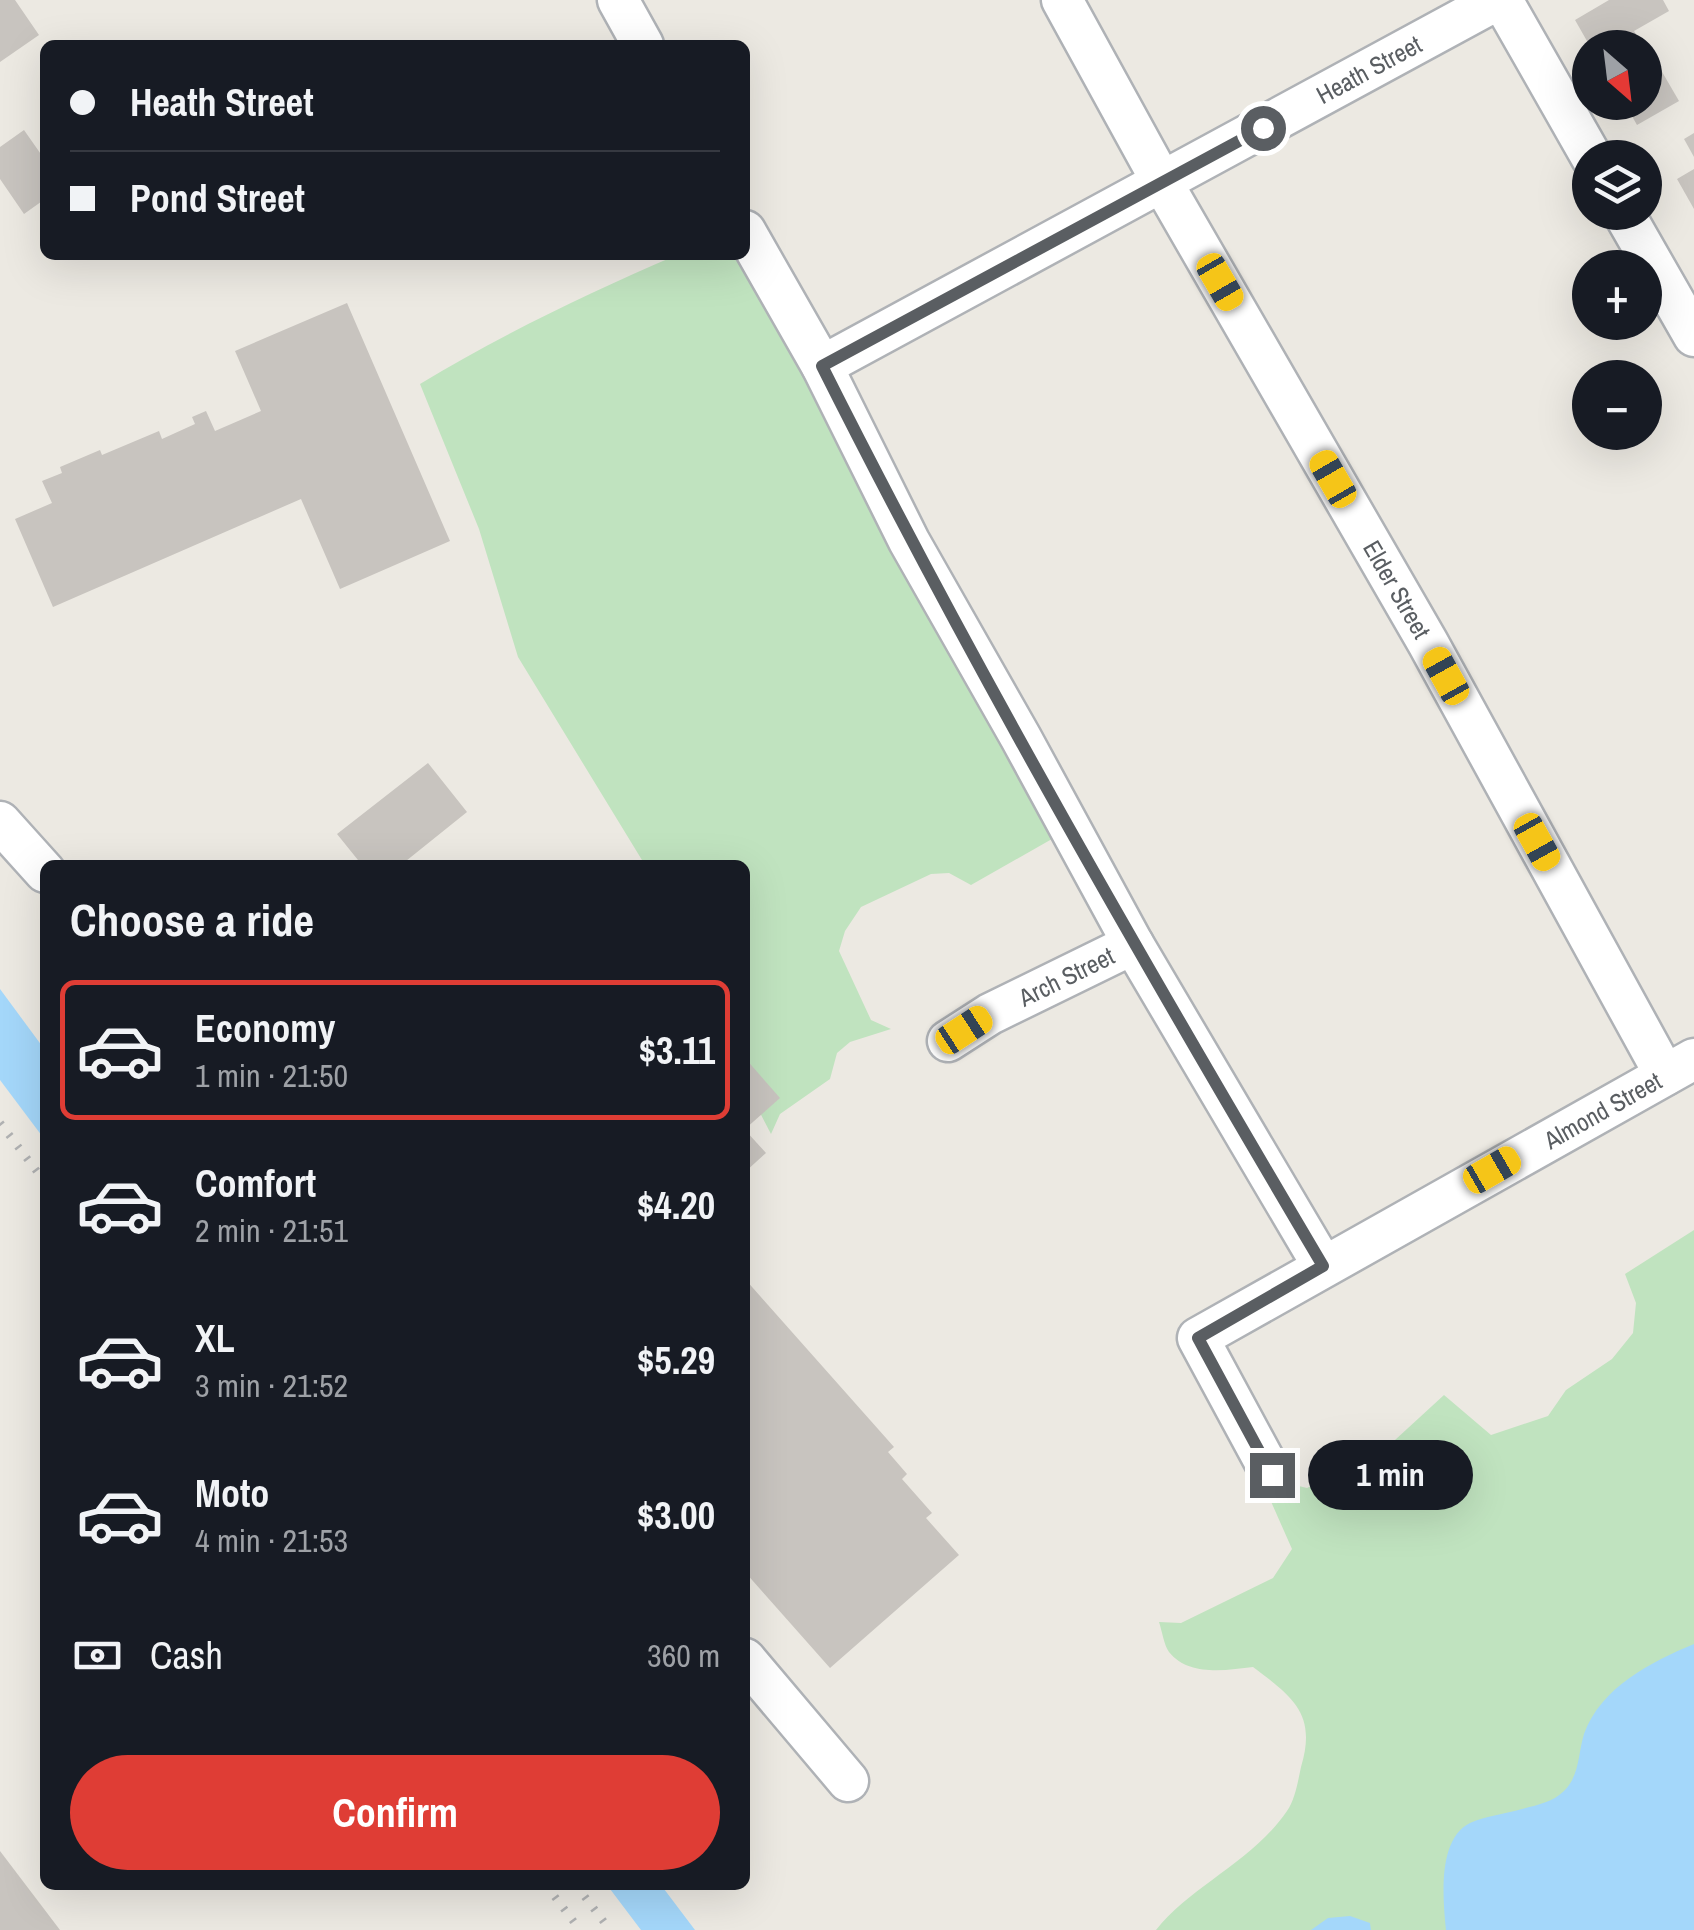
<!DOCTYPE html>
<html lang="en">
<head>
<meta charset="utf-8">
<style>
  body { margin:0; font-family:"Archivo Narrow",sans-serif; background:#242831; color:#f1f3f6; height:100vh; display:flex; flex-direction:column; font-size:38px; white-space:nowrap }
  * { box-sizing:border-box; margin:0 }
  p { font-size:32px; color:#9ea1a6 }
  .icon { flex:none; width:55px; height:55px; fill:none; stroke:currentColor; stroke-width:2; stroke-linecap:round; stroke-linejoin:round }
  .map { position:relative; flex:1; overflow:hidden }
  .details { position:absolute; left:40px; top:860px; width:710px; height:1030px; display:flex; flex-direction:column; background:#171b24; border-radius:15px; box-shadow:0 10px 40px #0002 }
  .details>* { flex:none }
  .top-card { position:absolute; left:40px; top:40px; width:710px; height:220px; border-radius:15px; box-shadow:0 10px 40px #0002; display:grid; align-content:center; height:220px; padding:0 30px; background:#171b24 }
  .needle { width:65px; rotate:152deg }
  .controls { position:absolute; left:1572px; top:30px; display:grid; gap:20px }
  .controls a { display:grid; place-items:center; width:90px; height:90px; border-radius:50%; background:#171b24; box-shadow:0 10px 40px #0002; font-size:50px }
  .end { position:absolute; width:45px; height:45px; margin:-22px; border:12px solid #5a5e62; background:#fff; box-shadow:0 0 0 5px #fff }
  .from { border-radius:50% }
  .bubble { position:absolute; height:70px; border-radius:35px; background:#171b24; box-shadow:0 10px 40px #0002; font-size:32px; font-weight:700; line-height:70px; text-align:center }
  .car { position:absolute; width:30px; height:60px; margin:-30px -15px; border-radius:12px; box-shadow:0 0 8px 2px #0007; background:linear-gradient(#f5c518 24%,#345 0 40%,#f5c518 0 76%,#345 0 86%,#f5c518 0) }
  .top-card b { display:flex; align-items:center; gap:35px; height:95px; font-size:38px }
  .top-card b+b { border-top:2px solid #363941 }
  .top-card i { width:25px; height:25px; background:#f1f3f6 }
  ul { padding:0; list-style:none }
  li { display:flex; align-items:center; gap:30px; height:140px; margin:0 20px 15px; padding:0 10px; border:5px solid transparent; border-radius:15px }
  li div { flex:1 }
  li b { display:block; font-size:38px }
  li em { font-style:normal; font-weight:700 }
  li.active { border-color:#df3d35 }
  li>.icon { width:90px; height:90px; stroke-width:1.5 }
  h2 { padding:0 30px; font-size:45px; line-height:120px }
  .pay { display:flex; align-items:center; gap:25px; height:110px; padding:0 30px; font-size:38px }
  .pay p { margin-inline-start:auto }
  .primary-button { display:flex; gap:20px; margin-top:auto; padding:20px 30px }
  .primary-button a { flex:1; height:115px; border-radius:60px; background:#df3d35; color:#fff; font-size:40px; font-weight:700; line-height:115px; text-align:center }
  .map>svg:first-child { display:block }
  .green { fill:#c0e3bf }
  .water { fill:#a4d7fa }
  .building { fill:#c8c4bf }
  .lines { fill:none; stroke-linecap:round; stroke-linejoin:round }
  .minor-casing { stroke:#afb2b6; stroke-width:45 }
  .minor { stroke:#fff; stroke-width:40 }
  .rail { stroke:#b0b1b2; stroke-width:8; stroke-dasharray:2.5 12; stroke-linecap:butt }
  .route { stroke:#5a5e62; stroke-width:12 }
  .labels { text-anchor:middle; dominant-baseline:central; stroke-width:10; stroke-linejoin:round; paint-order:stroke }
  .street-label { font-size:25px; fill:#5a5e62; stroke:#fff }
</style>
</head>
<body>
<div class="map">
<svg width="1694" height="1930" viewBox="0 0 1694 1930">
  <rect width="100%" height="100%" fill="#ece9e2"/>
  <path class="green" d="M 677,255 L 745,255 L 1073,827 L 971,885 L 949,873 L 931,874 L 861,907 L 845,931 L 839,951 L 871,1020 L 891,1029 L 850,1042 L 837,1053 L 830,1079 L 780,1114 L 771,1134 L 745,1084 L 745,865 L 645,865 L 518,657 L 479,529 L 420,384 C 503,334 588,293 677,255 Z
    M 1694,1230 L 1694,1930 L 1156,1930 C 1191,1886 1253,1861 1287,1811 C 1295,1800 1298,1781 1301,1767 C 1317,1714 1293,1697 1253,1667 C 1227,1670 1189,1677 1169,1652 C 1164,1645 1162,1631 1159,1622 L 1181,1623 L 1273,1578 L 1292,1549 L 1269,1497 L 1274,1480 L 1307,1488 L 1383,1451 L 1444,1395 L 1491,1435 L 1548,1416 L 1566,1390 L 1612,1359 L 1633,1333 L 1636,1303 L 1625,1274 Z"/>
  <path class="water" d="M 0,989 L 45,1050 L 45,1140 L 0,1080 Z
    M 1694,1644 L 1694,1930 L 1446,1930 C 1443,1900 1437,1839 1470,1823 C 1486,1816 1505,1814 1522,1809 C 1537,1805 1553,1802 1564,1791 C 1580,1775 1578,1753 1584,1734 C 1601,1687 1651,1662 1694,1644 Z
    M 607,1885 L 661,1885 L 695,1930 L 641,1930 Z
    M 1350,1916 L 1370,1923 L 1371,1930 L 1311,1930 L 1328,1918 Z"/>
  <path class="building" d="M 0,0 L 15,0 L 39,35 L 0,62 Z
    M 1609,0 L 1663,0 L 1669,11 L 1634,31 L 1642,44 L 1635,48 L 1591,48 L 1575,20 Z
    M 1654,58 L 1679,101 L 1637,125 L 1624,102 L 1645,102 L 1645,63 Z
    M 24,130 L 45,160 L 45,199 L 24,214 L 0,179 L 0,147 Z
    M 1694,133 L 1694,157 L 1684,139 Z
    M 1694,169 L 1694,209 L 1677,179 Z
    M 347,303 L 450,541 L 340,589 L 301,499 L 53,607 L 15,519 L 52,503 L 42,481 L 62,473 L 60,467 L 100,450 L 102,455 L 159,431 L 162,439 L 195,424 L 192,417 L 206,411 L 215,431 L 261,411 L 235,351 Z
    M 428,763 L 467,812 L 401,865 L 362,865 L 337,834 Z
    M 745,1058 L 780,1098 L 745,1129 Z
    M 745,1130 L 766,1153 L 745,1172 Z
    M 745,1279 L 894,1447 L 888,1452 L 907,1474 L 902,1479 L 932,1513 L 926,1518 L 959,1555 L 830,1668 L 745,1572 Z
    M 0,1851 L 60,1930 L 0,1930 Z"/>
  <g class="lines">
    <defs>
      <g id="minor">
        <path d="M 618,0 L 643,45"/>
        <path id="s1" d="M 1062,0 L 1163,184 L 1428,643 L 1665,1075"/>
        <path d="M 1502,0 L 1592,158"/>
        <path d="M 1623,212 L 1694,336"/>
        <path d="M 745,231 L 822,366 L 909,541 L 1021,738 L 1133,944 L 1323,1266"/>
        <path id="s2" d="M 822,366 L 1497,0"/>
        <path d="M 0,822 L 45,872"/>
        <path id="s3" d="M 948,1041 L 990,1014 L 1133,944"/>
        <path id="s4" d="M 1272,1475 L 1198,1338 L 1694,1059"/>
        <path d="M 745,1659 L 848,1781"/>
      </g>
    </defs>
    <use href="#minor" class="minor-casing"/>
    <use href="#minor" class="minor"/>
    <path class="rail" d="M 0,1123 L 45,1182
      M 546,1885 L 580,1930
      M 576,1885 L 610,1930"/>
  </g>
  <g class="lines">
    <path class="route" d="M 1263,128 L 822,366 C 976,673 1148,970 1323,1266 L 1198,1338 L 1272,1475"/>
  </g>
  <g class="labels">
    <g class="street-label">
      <text stroke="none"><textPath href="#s2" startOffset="622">Heath Street</textPath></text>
      <text stroke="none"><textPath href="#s1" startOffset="678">Elder Street</textPath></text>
      <text stroke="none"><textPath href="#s3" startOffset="135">Arch Street</textPath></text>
      <text stroke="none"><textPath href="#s4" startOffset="620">Almond Street</textPath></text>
    </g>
  </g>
</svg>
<div class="controls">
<a><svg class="needle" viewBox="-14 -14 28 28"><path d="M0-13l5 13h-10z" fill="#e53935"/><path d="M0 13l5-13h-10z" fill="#9ea1a6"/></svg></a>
<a><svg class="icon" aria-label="layers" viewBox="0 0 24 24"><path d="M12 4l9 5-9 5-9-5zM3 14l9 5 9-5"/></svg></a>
<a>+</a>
<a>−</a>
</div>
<i class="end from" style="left:1263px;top:128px"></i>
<i class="end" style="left:1272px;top:1475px"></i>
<div class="bubble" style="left:1308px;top:1440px;width:165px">1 min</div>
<i class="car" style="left:1220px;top:282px;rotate:150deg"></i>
<i class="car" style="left:1333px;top:479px;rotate:330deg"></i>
<i class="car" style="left:1446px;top:676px;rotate:331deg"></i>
<i class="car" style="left:1537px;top:842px;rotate:151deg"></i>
<i class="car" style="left:964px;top:1030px;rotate:57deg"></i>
<i class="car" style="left:1492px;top:1170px;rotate:60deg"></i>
<div class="top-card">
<b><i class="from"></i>Heath Street</b>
<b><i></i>Pond Street</b>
</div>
<section class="details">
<h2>Choose a ride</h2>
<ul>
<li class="active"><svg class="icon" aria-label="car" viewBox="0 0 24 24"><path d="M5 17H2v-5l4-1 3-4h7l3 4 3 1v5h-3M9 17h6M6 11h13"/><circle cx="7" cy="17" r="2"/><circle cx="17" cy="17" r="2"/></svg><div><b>Economy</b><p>1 min · 21:50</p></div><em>$3.11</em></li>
<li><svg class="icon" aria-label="car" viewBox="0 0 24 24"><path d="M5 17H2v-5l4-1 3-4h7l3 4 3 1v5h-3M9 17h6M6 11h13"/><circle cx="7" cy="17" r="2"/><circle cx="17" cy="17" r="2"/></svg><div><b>Comfort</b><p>2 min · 21:51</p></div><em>$4.20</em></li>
<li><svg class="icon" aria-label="car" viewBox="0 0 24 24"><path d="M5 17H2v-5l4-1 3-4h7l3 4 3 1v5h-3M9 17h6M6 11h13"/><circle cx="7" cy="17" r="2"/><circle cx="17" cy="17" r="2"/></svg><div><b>XL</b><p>3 min · 21:52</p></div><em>$5.29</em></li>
<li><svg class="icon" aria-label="car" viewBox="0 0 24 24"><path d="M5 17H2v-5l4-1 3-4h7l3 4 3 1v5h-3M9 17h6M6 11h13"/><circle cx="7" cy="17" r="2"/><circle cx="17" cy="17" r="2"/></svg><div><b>Moto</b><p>4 min · 21:53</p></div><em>$3.00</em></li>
</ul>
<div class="pay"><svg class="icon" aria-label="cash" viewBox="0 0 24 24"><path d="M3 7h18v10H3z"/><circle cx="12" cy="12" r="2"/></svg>Cash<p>360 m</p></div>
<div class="primary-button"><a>Confirm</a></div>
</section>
</div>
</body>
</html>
